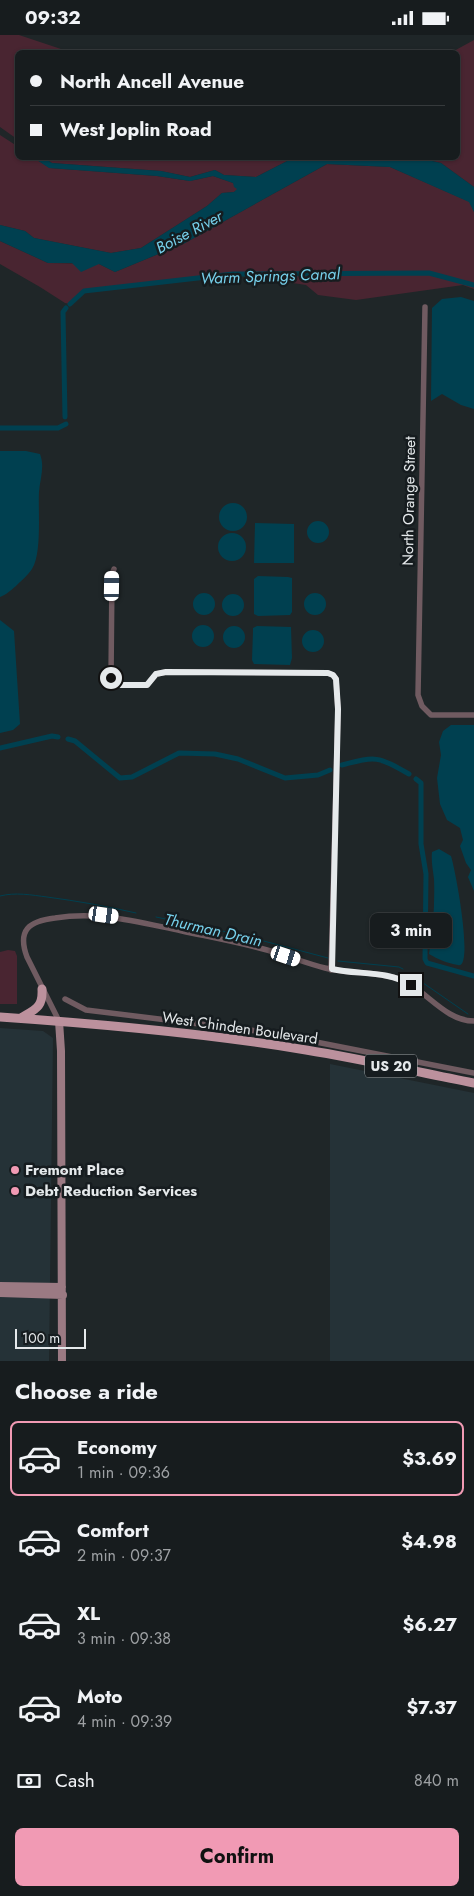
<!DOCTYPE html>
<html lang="en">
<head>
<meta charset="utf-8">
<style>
  body { margin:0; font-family:Jost,sans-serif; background:#202527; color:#f1f3f6; height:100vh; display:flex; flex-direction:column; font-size:19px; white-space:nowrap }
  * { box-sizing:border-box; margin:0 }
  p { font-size:16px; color:#9ea1a4 }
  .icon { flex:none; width:28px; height:28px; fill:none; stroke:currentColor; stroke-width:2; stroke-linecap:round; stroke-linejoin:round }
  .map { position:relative; height:1326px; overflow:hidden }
  .details { display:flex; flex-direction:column; background:#171c1e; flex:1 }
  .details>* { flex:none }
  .hud { position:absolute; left:15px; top:15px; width:445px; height:110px; border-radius:8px; box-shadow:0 1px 4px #0004,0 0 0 1px #363a3c; display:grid; align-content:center; height:110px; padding:0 15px; background:#171c1e }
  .scale { position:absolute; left:15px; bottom:12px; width:71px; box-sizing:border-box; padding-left:5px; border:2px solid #e5e9eb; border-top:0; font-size:14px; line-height:18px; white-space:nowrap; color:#e5e9eb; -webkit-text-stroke:4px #161c1f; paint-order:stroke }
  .end { position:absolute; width:22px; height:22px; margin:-11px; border:6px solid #e5e9eb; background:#111; box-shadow:0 0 0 2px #111 }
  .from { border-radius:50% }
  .bubble { position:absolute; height:35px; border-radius:8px; background:#171c1e; box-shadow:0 1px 4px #0004,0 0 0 1px #363a3c; font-size:16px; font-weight:700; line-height:35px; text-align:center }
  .car { position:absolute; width:15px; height:30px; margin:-15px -8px; border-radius:6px; box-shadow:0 0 4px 1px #0007; background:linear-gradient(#fff 24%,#345 0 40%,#fff 0 76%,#345 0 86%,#fff 0) }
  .hud b { display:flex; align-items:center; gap:18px; height:48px; font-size:19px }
  .hud b+b { border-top:1px solid #363a3c }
  .hud i { width:12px; height:12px; background:#f1f3f6 }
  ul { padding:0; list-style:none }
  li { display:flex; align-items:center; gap:15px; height:75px; margin:0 10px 8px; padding:0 5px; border:2px solid transparent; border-radius:8px }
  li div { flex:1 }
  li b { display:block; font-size:19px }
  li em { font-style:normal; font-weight:700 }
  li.selected { border-color:#f19ab4 }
  li>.icon { width:45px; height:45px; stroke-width:1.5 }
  h2 { padding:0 15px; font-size:22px; line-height:60px }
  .pay { display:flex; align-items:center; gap:12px; height:55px; padding:0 15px; font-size:19px }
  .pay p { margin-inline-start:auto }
  .button { display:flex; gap:10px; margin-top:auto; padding:10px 15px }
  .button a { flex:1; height:58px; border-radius:8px; background:#f19ab4; color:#111; font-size:20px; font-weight:700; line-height:58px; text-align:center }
  .status { display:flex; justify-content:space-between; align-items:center; height:35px; padding:0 25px; background:#171c1e; direction:ltr }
  .status svg { height:14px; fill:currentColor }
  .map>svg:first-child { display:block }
  .built { fill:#253237 }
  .green { fill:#492531 }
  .water { fill:#004050 }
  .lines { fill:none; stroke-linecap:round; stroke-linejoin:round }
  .stream { stroke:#004050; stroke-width:1 }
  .canal { stroke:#004050; stroke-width:5 }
  .street { stroke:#705b61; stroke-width:5.5 }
  .secondary { stroke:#9b7a83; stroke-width:8 }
  .primary { stroke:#bc919d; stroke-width:9 }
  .route { stroke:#e5e9eb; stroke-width:6 }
  .poi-dot { fill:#f19ab4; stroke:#161c1f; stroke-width:2 }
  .labels { text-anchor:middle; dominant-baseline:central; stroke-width:5; stroke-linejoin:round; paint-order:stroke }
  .shield { fill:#161c1f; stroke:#a7acae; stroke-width:1 }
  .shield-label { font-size:14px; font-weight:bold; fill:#e5e9eb }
  .street-label { font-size:15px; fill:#e5e9eb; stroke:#161c1f }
  .poi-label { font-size:15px; font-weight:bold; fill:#e5e9eb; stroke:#161c1f; text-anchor:start }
  .water-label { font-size:16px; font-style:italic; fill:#76d0eb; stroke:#161c1f }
</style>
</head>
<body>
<div class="status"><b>09:32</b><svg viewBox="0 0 49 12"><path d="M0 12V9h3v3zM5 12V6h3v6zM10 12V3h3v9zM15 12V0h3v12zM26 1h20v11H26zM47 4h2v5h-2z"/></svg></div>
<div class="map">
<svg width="474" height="1326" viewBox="0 0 474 1326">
  <rect width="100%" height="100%" fill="#1f2628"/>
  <path class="built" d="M 0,993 L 43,996 L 53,1003 L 49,1326 L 0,1326 Z
    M 330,1029 L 474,1058 L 474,1326 L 330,1326 Z"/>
  <path class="green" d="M 0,0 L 19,0 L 70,17 L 18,18 L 17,104 L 0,92 Z
    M 474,5 L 474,152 L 441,128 L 419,123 L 458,122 L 458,18 L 452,17 Z
    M 0,100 L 17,111 L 18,122 L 34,123 L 50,133 L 157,141 L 190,146 L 213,141 L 233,148 L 238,154 L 234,157 L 222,158 L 207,171 L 141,213 L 111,218 L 34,203 L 25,196 L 0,190 Z
    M 44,123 L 293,123 L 256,142 L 224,140 L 215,135 L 190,142 L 161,136 L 52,128 Z
    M 327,129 L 390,132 L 470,167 L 474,177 L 474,254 L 463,250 L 356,265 L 318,260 L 306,250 L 233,239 L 84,256 L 70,269 L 65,268 L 40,252 L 0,229 L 0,206 L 48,228 L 99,229 L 115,237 L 185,208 Z
    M 8,915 L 15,916 L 17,921 L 17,969 L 0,969 L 0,917 Z"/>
  <path class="water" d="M 34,123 L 44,123 L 52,128 L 161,136 L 190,142 L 215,135 L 224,140 L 256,142 L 293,123 L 419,123 L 441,128 L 474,152 L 474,177 L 469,167 L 390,132 L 327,129 L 185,208 L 115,237 L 99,229 L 81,237 L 72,228 L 48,228 L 0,206 L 0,190 L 25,196 L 34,203 L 111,218 L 141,213 L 207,171 L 222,158 L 234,157 L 237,154 L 234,152 L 233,148 L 213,141 L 190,146 L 157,141 L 49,133 Z
    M 461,262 L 474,266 L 474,374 L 461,370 L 442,359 L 431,366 L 432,273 L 442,264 Z
    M 0,416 L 26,416 L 40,419 C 45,432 40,444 39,457 C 38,477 42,518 32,534 C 28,540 21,546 16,551 C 11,555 6,560 0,562 Z
    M219 482a14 14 0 1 1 28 0a14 14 0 1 1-28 0Z
    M307 497a11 11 0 1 1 22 0a11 11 0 1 1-22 0Z
    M 255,488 L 294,489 L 294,528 L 254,528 Z
    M218 512a14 14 0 1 1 28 0a14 14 0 1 1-28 0Z
    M 258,541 L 288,542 L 292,543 L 292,577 L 290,580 L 258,581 L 254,579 L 254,544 Z
    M304 569a11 11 0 1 1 22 0a11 11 0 1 1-22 0Z
    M193 569a11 11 0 1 1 22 0a11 11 0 1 1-22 0Z
    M222 570a11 11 0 1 1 22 0a11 11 0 1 1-22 0Z
    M 0,585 L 14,596 L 20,689 L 13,695 L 0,698 Z
    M192 601a11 11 0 1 1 22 0a11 11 0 1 1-22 0Z
    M223 602a11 11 0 1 1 22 0a11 11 0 1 1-22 0Z
    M 257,591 L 291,592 L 292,623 L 290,630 L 254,629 L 252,625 L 253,596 L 253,593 Z
    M302 606a11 11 0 1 1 22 0a11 11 0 1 1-22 0Z
    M 451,690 L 474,690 L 474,856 L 468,842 L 471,835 L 466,828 L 460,811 L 463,805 L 460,793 L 447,785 L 440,769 L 437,743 L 441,720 L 439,707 L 443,696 Z
    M 439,814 L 451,821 C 456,837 474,935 458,930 C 447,928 439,925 429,919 C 433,894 435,869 434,844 C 433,835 431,827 432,817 Z"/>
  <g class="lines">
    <path class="stream" d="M 0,861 C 15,857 32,860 47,862 C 77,866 106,871 136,878
      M 156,882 L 241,900 L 328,923
      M 338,926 L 399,932 L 403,934
      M 413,941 L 468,979"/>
    <path class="canal" d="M 70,269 L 84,256 L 233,239 L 429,238 L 474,250
      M 65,382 L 63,277 L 66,273
      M 0,393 L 58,393 L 66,389
      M 68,704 L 75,706 L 120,743 L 132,742 L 179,718 L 215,719 L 238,724 L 285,743 L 318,740 L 330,735
      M 0,713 L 52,701 L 58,702
      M 342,730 C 377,721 377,721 409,739
      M 416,744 L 421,748 L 421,809 L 426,839 L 425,924 L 427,928 L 474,941"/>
    <path class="street" d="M 425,272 L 418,660 L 422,671 L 431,680 L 474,680
      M 114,534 L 112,539 L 111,643 L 116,650 L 147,650 L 156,639 L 166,637 L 328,638 L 333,640 L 336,644 L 338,675 L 331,935
      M 65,964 L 86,975 L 265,997 L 474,1038
      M 59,986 L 27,922 C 17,895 29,886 55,883 C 100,876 137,887 182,896 C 210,902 238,907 267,915 C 286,920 305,928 325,933 C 348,939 372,936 396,943 C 424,951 443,986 474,986"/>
    <path class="secondary" d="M 59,986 L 61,1016 L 62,1326
      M 0,1251 L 62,1252
      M 0,1258 L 63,1260"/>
    <path class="primary" d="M 0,982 C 102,989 205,998 306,1015 C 362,1024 418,1037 474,1048
      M 21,983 C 36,974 43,972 42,954"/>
  </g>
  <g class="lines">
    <path class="route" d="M 111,643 L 116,650 L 147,650 L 156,639 L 166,637 L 328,638 L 333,640 L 336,644 L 338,674 L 332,934 C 358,940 387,935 411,950"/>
  </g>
  <g class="poi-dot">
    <circle cx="15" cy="1135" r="5"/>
    <circle cx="15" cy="1156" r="5"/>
  </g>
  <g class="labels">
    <rect class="shield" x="365" y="1019.5" width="52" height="23" rx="4"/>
    <g class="shield-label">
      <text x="391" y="1031">US 20</text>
    </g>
    <g class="street-label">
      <text transform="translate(409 466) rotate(-89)">North Orange Street</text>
      <text transform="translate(240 993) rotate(8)">West Chinden Boulevard</text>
    </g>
    <g class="poi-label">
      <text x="25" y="1135">Fremont Place</text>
      <text x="25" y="1156">Debt Reduction Services</text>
    </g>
    <g class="water-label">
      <text transform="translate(189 197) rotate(-28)">Boise River</text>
      <text transform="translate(270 241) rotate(-2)">Warm Springs Canal</text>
      <text transform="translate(213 895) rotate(13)">Thurman Drain</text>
    </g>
  </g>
</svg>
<div class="scale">100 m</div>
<i class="end from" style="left:111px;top:643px"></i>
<i class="end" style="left:411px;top:950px"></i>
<div class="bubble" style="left:370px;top:878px;width:82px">3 min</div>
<i class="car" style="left:112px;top:551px;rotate:1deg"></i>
<i class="car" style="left:104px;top:880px;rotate:98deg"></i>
<i class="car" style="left:286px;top:921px;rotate:108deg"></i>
<div class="hud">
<b><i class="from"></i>North Ancell Avenue</b>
<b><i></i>West Joplin Road</b>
</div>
</div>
<section class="details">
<h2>Choose a ride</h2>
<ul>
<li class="selected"><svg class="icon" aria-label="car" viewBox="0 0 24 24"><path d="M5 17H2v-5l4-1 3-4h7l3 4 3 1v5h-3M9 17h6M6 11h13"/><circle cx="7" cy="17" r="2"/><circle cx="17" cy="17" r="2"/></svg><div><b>Economy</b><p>1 min · 09:36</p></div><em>$3.69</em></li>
<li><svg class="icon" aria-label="car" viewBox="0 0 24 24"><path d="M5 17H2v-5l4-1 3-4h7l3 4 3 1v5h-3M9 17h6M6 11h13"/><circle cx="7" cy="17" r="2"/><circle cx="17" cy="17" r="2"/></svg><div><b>Comfort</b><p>2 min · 09:37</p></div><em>$4.98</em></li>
<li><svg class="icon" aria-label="car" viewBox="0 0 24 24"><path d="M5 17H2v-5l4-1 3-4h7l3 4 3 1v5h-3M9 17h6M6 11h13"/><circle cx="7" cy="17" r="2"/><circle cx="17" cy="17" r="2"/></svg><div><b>XL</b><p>3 min · 09:38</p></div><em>$6.27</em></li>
<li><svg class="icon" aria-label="car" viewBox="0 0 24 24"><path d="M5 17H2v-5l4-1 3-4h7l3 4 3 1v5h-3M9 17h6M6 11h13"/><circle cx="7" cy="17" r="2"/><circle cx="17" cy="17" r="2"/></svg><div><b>Moto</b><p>4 min · 09:39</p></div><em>$7.37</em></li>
</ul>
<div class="pay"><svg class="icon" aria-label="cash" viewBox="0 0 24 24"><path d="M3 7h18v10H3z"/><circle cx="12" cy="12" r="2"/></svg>Cash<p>840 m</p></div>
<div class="button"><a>Confirm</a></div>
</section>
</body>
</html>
